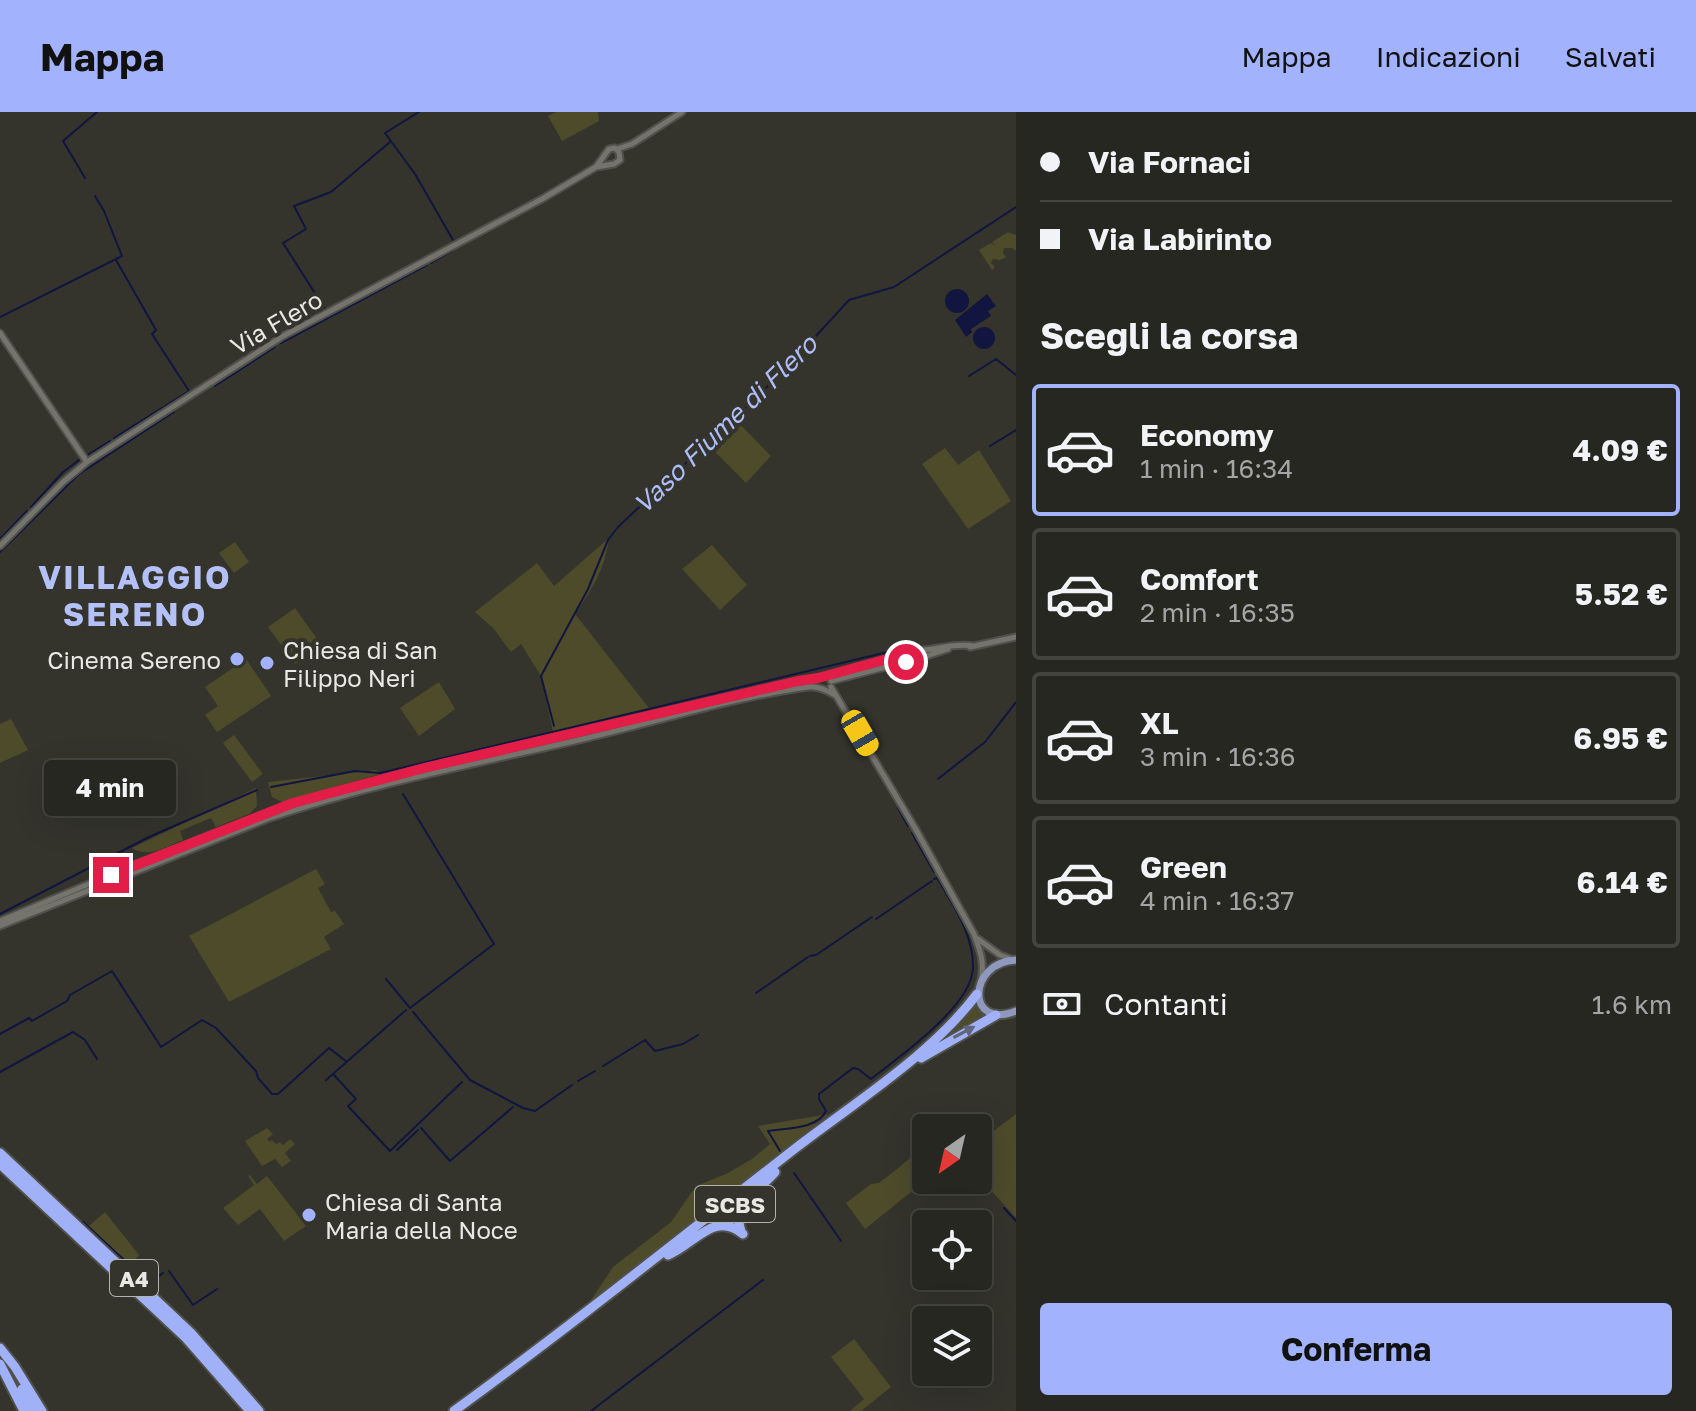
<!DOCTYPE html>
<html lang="it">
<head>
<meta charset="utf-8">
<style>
  body { margin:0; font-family:"Golos Text",sans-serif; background:#33332f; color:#f1f3f6; height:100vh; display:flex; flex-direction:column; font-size:30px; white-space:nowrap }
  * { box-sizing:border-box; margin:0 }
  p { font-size:26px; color:#a4a5a5 }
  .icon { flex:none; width:44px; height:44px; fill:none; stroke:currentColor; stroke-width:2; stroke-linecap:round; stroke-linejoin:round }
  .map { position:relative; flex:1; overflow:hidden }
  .side { display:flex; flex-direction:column; background:#272722; width:680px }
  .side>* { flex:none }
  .top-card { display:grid; align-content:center; height:176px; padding:0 24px; background:#272722 }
  .needle { width:52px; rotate:214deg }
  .buttons { position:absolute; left:912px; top:1002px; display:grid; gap:16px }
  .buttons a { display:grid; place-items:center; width:80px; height:80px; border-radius:8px; background:#272722; box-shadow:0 8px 32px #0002,0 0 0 2px #434440; font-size:40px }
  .end { position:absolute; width:36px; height:36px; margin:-18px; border:10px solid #e11d48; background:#fff; box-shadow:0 0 0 4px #fff }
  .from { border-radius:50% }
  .bubble { position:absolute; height:56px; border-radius:8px; background:#272722; box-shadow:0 8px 32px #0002,0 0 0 2px #434440; font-size:26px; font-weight:700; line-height:56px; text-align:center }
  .car { position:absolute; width:24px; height:48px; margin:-24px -12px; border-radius:10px; box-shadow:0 0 6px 2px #0007; background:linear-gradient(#f5c518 24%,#345 0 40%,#f5c518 0 76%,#345 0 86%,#f5c518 0) }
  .top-card b { display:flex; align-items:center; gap:28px; height:76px; font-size:30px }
  .top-card b+b { border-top:2px solid #434440 }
  .top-card i { width:20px; height:20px; background:#f1f3f6 }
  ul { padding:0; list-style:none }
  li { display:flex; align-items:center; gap:24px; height:132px; margin:0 16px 12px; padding:0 8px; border:4px solid #434440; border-radius:8px }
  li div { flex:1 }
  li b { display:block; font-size:30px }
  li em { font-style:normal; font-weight:700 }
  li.selected { border-color:#a2b2fd }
  li>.icon { width:72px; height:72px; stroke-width:1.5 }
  h2 { padding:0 24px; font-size:36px; line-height:96px }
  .pay { display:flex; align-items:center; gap:20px; height:88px; padding:0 24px; font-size:30px }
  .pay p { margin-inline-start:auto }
  .cta { display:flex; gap:16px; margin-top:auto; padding:16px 24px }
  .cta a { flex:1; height:92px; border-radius:8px; background:#a2b2fd; color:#111; font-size:32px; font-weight:700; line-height:92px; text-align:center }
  header { display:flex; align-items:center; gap:48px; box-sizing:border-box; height:112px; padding:0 40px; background:#a2b2fd; color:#111 }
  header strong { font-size:38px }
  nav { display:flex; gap:44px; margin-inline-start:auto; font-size:28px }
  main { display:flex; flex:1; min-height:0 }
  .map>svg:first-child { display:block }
  .green { fill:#4d4b2a }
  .water { fill:#11153f }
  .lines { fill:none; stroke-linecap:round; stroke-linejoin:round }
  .stream { stroke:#11153f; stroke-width:2 }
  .minor-casing { stroke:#51514c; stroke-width:9 }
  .major-casing { stroke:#51514c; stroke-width:11 }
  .highway-casing { stroke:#51514c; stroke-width:13 }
  .minor { stroke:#74746c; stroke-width:5 }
  .major { stroke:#8f99bf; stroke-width:7 }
  .highway { stroke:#a1b1f7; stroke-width:9 }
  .oneway { fill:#60667e }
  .route { stroke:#e11d48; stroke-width:10 }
  .poi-dot { fill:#a2b2fd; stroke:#34342d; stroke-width:3 }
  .labels { text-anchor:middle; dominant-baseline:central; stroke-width:8; stroke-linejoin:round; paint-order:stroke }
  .shield { fill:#34342d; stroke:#b3b2ad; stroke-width:2 }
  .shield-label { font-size:22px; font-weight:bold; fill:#e9e8e4 }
  .street-label { font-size:24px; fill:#e9e8e4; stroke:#34342d }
  .poi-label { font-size:24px; fill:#e9e8e4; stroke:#34342d; text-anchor:start }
  .water-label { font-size:26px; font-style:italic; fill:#aebdf9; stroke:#34342d }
  .district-label { font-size:32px; font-weight:bold; letter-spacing:2px; fill:#b4c1f9; stroke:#34342d }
</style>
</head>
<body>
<header>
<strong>Mappa</strong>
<nav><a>Mappa</a><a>Indicazioni</a><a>Salvati</a></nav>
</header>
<main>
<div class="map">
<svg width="1016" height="1299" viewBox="0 0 1016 1299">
  <rect width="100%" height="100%" fill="#34342d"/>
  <path class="green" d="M 556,0 L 598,0 L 599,9 L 562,29 L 548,4 Z
    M 1008,120 L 1016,123 L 1016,139 L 1012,136 L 1004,136 L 1003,141 L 1006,145 L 1000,148 L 993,147 L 991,151 L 995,155 L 992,158 L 979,138 L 991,131 L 995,134 L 992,130 Z
    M 737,309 L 771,344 L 746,371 L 709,334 Z
    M 945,336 L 958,353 L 979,338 L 1011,389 L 968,417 L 922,352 Z
    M 609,426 C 604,460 593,475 575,502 L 649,596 L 553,620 L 541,564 L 521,532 L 511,540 L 494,517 L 475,500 L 537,451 L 554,474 Z
    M 235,430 L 249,450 L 234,461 L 219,441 Z
    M 712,433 L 747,473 L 720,498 L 682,457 Z
    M 295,496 L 322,534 L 295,552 L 268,515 Z
    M 246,547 L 271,584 L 217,620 L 205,603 L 218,594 L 205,575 Z
    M 439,570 L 455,597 L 419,624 L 400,596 Z
    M 11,607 L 28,638 L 0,651 L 0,612 Z
    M 234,623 L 263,662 L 252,670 L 223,631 Z
    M 376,658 L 380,662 L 282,690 L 272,685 L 268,670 Z
    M 256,676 L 257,694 L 249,702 L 216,715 L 211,706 L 180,719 L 183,728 C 167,734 148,747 132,736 Z
    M 316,757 L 325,772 L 318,776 L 331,800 L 335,799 L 344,812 L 324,825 L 331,837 L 229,890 L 189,824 Z
    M 976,889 L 982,899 L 989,904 L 922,940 Z
    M 829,1002 L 589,1191 L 613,1155 L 671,1110 L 696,1074 L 726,1062 L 752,1047 L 770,1032 L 758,1014 Z
    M 1016,1002 L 1016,1106 L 978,1064 L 978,1031 Z
    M 267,1016 L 273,1022 L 267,1027 L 270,1030 L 272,1028 L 276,1032 L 280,1030 L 283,1033 L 290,1027 L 295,1032 L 285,1041 L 291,1049 L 282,1055 L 275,1047 L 262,1054 L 245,1029 Z
    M 922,1037 L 926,1042 L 926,1068 L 865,1117 L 846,1091 L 871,1072 L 879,1071 Z
    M 250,1063 L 257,1072 L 267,1064 L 306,1114 L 284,1129 L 260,1097 L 238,1113 L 223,1096 L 254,1073 L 248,1064 Z
    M 105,1100 L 139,1143 L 130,1153 L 89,1114 Z
    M 854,1227 L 891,1275 L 861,1299 L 850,1299 L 864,1287 L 831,1245 Z"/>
  <path class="water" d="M945 189a12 12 0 1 1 24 0a12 12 0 1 1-24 0Z
    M 987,182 L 996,194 L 988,199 L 991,204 L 971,217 L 972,220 L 966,225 L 955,208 Z
    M973 226a11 11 0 1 1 22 0a11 11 0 1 1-22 0Z"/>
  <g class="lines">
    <path class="stream" d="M 419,0 L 385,21 L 415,62 L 453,128
      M 85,66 L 63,29 L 97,0
      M 431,151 L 452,139
      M 325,197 L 283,131 L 306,117 L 294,94 L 331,80 L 390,30
      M 0,205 L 122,144 L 104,99 L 95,84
      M 298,211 L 318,201
      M 272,226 L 291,215
      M 281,231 L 427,153
      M 257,236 L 268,229
      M 969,264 L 996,247 L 1016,263
      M 215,274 L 275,235
      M 114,326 L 189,279 L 152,222 L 156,218 L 116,148
      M 990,334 L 1016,318
      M 86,344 L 110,329
      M 31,395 L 63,360 L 79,348
      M 0,427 L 27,399
      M 0,440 L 79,362 L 174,300
      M 554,614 L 541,564 L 588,477 L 608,428 L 618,415 L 783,260 L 849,188 L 894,175 L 1016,95
      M 938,667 L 985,630 L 1016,590
      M 271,675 L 355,659 L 380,661 L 896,538
      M 898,696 L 908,714
      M 912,721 L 934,760
      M 0,802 L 149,725 L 257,678
      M 876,807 L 932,769
      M 810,844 L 816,843 L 872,805
      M 386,867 L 410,896 L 494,832 L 403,682
      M 756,881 L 808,845
      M 413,900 L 470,968 L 523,996 L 535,999 L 572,973
      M 0,922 L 29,906 L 32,909 L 67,889 L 70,883 L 112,859 L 161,935 L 202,908 L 216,916 L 256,959 L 258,966 L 272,982 L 278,982 L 329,936 L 347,950
      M 603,954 L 645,928 L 655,939 L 683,932 L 698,923
      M 0,960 L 73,920 L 85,928 L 97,947
      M 333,962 L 356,987 L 348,994 L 390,1039 L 462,970
      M 326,968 L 406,898
      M 578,969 L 595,959
      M 421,1016 L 450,1049 L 513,995
      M 397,1038 L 418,1018
      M 780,1039 L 768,1019 C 786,1016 818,1017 826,999 L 819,987 L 819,982 L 853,956 L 858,957 L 871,967 C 899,945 972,894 973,856 C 974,823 953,793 937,766 L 934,767
      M 794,1061 L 841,1129
      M 1004,1096 L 1016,1109
      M 83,1110 L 149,1171 L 163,1161
      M 169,1159 L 193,1193 L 217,1177
      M 591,1299 L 763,1168"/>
    <defs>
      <path id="minor" d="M 617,37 L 632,32 L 682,0
        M 0,221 L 87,350
        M 0,434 L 63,370 L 87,350 L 283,224 L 542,87 L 596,55 L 614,52 L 620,48 L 619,40 L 615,36 L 609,37 L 596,55
        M 970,535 L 1016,525
        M 831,569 L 905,550 C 909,550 939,540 948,537
        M 831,575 L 915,716 L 974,822 C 980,838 985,851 981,868
        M 0,809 L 137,752 L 293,691 L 424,656 L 798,569 C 819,567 892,551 907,537 C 929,542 950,530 973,534
        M 0,814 L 267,707 C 371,672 480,651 587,626 C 660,609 734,585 808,575 C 817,574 828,579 835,583
        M 978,827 L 1000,843 L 1014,848"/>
      <path id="major" d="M 1016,848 C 967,850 966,919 1016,899"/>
      <path id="highway" d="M 921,946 L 996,903
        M 0,1041 L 191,1221 L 259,1299
        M 0,1052 L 186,1226 L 250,1299
        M 741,1119 C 731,1092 759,1079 775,1060
        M 668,1143 C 695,1132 714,1098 743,1122
        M 0,1236 L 15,1255 L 42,1299
        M 0,1252 L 24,1299
        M 22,1277 L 33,1299
        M 454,1299 C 571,1214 683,1124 797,1035 C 857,989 932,942 977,882"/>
    </defs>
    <use href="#minor" class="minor-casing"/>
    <use href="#major" class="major-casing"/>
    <use href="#highway" class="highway-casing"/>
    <use href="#minor" class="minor"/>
    <use href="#major" class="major"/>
    <use href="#highway" class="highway"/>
  </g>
  <defs><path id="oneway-solid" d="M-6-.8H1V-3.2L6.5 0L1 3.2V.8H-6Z" transform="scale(2)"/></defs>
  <use class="oneway" href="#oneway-solid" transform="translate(964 920) rotate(-28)"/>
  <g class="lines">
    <path class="route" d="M 111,763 L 293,691 L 424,656 L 798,569 L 818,566 L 902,543 L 906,550"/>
  </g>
  <g class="poi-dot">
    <circle cx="237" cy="547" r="8"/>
    <circle cx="267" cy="551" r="8"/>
    <circle cx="309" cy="1103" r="8"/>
  </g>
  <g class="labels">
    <g class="shield">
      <rect x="695" y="1074" width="80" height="36" rx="6"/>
      <rect x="110" y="1148" width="48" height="36" rx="6"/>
    </g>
    <g class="shield-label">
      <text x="735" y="1092">SCBS</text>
      <text x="134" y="1166">A4</text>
    </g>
    <g class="street-label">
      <text transform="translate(276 210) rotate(-30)">Via Flero</text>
    </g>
    <g class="poi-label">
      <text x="283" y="537">Chiesa di San<tspan x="283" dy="28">Filippo Neri</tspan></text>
      <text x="221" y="547" text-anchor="end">Cinema Sereno</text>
      <text x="325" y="1089">Chiesa di Santa<tspan x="325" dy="28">Maria della Noce</tspan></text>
    </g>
    <g class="water-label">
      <text transform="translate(725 312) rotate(-44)">Vaso Fiume di Flero</text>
    </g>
    <g class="district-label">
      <text x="135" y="465">VILLAGGIO<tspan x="135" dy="37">SERENO</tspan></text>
    </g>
  </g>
</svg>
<div class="buttons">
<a><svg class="needle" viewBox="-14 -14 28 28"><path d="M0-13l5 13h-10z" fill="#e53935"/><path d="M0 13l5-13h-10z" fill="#a4a5a5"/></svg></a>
<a><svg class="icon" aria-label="locate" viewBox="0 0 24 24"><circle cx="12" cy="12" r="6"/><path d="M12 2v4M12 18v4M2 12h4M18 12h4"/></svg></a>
<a><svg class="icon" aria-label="layers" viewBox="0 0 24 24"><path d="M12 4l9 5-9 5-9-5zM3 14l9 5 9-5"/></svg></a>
</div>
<i class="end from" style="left:906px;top:550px"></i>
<i class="end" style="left:111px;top:763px"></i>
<div class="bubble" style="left:44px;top:648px;width:132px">4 min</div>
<i class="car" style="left:860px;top:621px;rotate:150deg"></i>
</div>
<section class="side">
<div class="top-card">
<b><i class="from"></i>Via Fornaci</b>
<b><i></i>Via Labirinto</b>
</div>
<h2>Scegli la corsa</h2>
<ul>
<li class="selected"><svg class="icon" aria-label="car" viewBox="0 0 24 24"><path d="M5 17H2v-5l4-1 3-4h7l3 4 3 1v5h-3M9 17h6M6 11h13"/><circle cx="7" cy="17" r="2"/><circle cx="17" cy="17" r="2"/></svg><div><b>Economy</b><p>1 min · 16:34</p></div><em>4.09 €</em></li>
<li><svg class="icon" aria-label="car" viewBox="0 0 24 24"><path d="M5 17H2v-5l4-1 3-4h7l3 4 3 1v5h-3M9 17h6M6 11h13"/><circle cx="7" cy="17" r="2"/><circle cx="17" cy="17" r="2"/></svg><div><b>Comfort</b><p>2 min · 16:35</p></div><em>5.52 €</em></li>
<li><svg class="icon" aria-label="car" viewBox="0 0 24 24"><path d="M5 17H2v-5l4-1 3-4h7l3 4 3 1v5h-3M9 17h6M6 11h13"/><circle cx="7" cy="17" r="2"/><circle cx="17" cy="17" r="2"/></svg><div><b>XL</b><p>3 min · 16:36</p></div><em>6.95 €</em></li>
<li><svg class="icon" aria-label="car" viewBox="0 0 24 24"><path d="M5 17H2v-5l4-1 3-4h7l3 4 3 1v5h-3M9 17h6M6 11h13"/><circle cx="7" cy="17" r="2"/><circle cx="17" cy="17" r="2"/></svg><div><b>Green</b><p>4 min · 16:37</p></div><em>6.14 €</em></li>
</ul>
<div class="pay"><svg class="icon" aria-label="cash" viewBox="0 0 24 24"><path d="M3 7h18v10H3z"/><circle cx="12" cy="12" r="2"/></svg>Contanti<p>1.6 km</p></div>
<div class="cta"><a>Conferma</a></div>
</section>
</main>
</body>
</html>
